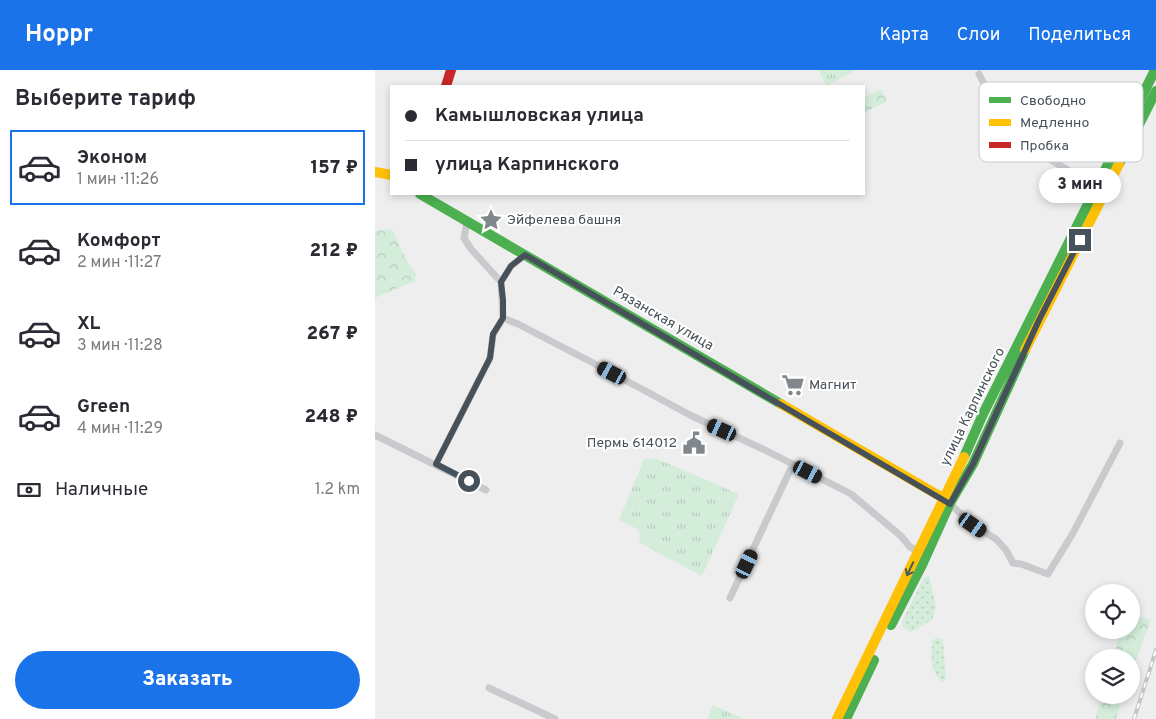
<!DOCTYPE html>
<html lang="ru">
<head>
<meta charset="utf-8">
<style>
  body { margin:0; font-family:Overpass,sans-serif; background:#f7f7f7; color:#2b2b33; height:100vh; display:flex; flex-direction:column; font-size:19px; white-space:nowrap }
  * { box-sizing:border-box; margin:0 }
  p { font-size:16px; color:#7c7c81 }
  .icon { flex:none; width:28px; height:28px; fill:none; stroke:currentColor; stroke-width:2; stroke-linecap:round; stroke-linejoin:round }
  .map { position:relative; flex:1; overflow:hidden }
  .sheet { display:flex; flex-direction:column; background:#fff; width:375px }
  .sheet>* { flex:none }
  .top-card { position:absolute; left:15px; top:15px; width:475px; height:110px; border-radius:0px; box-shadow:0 2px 8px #0003; display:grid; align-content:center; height:110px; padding:0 15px; background:#fff }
  .fabs { position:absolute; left:710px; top:514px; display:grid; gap:10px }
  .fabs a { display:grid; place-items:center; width:55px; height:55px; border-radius:50%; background:#fff; box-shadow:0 2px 8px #0003; font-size:25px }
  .end { position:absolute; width:22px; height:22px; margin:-11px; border:6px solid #465159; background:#fff; box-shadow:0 0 0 2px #fff }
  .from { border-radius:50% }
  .bubble { position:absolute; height:35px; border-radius:18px; background:#fff; box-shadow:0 2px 8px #0003; font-size:16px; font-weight:800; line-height:35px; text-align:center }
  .car { position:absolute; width:15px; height:30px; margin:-15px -8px; border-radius:6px; box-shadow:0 0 4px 1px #0007; background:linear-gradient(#222 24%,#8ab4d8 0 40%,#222 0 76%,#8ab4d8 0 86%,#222 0) }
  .top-card b { display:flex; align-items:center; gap:18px; height:48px; font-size:19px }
  .top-card b+b { border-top:1px solid #e1e1e2 }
  .top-card i { width:12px; height:12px; background:#2b2b33 }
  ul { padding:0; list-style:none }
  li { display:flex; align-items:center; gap:15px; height:75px; margin:0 10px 8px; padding:0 5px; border:2px solid transparent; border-radius:0px }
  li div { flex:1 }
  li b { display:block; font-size:19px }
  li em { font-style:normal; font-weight:800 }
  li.active { border-color:#1a73e8 }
  li>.icon { width:45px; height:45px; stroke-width:1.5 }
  h2 { padding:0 15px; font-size:22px; line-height:60px }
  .pay { display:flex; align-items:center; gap:12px; height:55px; padding:0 15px; font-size:19px }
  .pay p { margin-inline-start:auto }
  .cta { display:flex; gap:10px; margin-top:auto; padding:10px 15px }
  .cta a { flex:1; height:58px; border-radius:30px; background:#1a73e8; color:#fff; font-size:20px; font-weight:800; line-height:58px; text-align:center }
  header { display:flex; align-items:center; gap:30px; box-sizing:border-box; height:70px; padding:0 25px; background:#1a73e8; color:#fff }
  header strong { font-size:24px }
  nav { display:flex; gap:28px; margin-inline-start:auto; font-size:18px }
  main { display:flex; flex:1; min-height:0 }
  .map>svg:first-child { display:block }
  .grass { fill:url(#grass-dots) }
  .forest { fill:url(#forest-crowns) }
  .park { fill:url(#park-tufts) }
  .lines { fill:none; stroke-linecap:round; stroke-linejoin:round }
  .street { stroke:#c8cacd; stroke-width:7 }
  .fast { stroke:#4caf50; stroke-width:10 }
  .slow { stroke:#ffc107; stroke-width:10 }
  .jam { stroke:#c62828; stroke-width:10 }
  .rail-casing { stroke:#c3c5c7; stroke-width:4 }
  .rail { stroke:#fff; stroke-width:2; stroke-dasharray:5.5; stroke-linecap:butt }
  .oneway { stroke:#475a58 }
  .route { stroke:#465159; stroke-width:6 }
  .labels { text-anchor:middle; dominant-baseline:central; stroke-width:4; stroke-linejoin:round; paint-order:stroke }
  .poi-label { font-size:14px; fill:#465159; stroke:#fff; text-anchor:start }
  .street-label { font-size:14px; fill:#465159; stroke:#fff }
  .key { fill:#fff; stroke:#c8cbcd; stroke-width:1 }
  .key-label { font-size:14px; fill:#465159 }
</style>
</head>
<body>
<header>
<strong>Hoppr</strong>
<nav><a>Карта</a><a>Слои</a><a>Поделиться</a></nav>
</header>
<main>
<section class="sheet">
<h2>Выберите тариф</h2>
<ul>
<li class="active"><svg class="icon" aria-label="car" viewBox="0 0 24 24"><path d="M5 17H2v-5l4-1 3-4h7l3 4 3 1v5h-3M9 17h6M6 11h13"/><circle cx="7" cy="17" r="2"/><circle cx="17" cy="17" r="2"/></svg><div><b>Эконом</b><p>1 мин · 11:26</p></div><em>157 ₽</em></li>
<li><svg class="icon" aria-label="car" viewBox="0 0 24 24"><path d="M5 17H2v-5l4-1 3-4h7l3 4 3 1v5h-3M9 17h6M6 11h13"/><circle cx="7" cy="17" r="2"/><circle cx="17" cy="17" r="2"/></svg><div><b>Комфорт</b><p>2 мин · 11:27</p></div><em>212 ₽</em></li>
<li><svg class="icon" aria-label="car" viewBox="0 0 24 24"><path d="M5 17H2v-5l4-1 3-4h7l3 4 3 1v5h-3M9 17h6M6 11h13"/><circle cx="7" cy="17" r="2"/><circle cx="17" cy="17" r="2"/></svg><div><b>XL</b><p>3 мин · 11:28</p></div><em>267 ₽</em></li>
<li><svg class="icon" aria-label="car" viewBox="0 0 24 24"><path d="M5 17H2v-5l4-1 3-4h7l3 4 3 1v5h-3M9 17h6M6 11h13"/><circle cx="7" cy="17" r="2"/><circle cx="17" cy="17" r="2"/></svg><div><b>Green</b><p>4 мин · 11:29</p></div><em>248 ₽</em></li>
</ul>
<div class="pay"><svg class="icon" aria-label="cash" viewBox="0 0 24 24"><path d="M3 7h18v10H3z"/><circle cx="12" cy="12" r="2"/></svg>Наличные<p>1.2 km</p></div>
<div class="cta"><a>Заказать</a></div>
</section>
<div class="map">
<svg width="781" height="649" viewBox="0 0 781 649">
  <defs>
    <pattern id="grass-dots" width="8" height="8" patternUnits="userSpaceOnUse" patternTransform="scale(1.25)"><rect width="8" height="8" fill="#d4eddb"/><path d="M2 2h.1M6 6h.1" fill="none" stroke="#b7cdbe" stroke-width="1.8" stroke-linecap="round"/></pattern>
    <pattern id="forest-crowns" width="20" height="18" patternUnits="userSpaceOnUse" patternTransform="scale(1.25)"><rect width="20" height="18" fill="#d4eddb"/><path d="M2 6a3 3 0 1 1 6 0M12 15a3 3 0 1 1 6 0" fill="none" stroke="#b7cdbe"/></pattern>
    <pattern id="park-tufts" width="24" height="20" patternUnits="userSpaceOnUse" patternTransform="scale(1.25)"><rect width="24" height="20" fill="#d4eddb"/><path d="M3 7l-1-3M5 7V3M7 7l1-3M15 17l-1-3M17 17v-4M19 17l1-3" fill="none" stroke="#b7cdbe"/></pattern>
  </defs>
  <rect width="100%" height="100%" fill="#efeeee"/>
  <path class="grass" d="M 554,505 L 561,537 L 557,550 L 536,562 L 528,557 L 527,552 L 548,509 Z
    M 561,568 L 568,569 L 571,610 L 567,612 C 555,602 556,586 557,571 Z"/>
  <path class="forest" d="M 506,19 L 512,31 L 489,43 L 489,28 Z
    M 17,159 L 31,189 L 41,204 L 40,211 L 2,227 L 0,230 L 0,161 Z
    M 756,544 L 776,550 L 756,603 L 756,588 L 738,587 L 746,560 L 756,560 Z
    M 727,625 L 748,625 L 741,649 L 720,649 Z"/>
  <path class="park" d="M 443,0 L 481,0 L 452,16 Z
    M 280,388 L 364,424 L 327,506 L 265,473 L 264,460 L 244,450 L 269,389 Z
    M 338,635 L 369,649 L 332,649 Z"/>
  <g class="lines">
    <path class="street" d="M 604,4 L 633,60 L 652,76 L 723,118
      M 92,152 L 89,168 L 96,179 L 126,212
      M 128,248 L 143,254 L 222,295 L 317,346 L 392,381 L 476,424 L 526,466 L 535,477 L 543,481
      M 0,365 L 111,420
      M 61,394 L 115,288 L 118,265 L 128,248 L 126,212 L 136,196 L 150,185
      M 572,431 L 598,455 L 621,469 L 631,480 L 638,493 L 646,494 L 673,504 L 698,463 L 745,373
      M 355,528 L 418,394
      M 114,618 L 180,649"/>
    <path class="fast" d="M 744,94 L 781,21
      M 45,124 L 406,334
      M 589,387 L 608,344 L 780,0
      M 516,555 L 547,495 L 575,433 L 598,394 L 650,280
      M 471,649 L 499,590"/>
    <path class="slow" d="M 0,102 L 16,105
      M 650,280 L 744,94
      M 406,334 L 568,428
      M 462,649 L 589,387"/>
    <path class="jam" d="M 71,16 L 76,0"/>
    <defs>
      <path id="rail" d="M 759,649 L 781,580"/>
    </defs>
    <use href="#rail" class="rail-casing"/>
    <use href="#rail" class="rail"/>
  </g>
  <defs><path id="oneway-shaft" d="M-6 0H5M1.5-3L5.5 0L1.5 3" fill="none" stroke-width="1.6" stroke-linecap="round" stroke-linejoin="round" transform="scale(1.25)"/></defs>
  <use class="oneway" href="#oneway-shaft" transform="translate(535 499) rotate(116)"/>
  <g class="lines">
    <path class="route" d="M 94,411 L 61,394 L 115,288 L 118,264 L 128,248 L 128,230 L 126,212 L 136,196 L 150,185 L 575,434 L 598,394 L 664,250 L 705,170"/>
  </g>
  <defs>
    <symbol id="sight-bare" viewBox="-9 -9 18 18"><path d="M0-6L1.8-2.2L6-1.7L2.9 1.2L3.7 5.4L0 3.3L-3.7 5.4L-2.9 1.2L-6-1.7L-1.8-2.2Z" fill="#81888d" stroke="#fff" stroke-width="2.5" paint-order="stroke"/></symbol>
    <symbol id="supermarket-bare" viewBox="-9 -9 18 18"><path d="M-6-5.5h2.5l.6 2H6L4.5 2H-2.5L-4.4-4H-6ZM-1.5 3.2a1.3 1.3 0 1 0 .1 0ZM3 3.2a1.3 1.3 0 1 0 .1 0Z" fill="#81888d" stroke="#fff" stroke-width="2.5" paint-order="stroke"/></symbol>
    <symbol id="civic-bare" viewBox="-9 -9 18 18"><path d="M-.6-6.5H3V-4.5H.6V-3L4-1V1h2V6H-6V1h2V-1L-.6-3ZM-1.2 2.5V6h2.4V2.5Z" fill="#81888d" stroke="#fff" stroke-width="2.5" paint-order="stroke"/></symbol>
  </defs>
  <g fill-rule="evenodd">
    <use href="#sight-bare" x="100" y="134" width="32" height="32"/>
    <use href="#supermarket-bare" x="402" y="299" width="32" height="32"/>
    <use href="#civic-bare" x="303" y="357" width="32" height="32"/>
  </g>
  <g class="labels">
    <g class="poi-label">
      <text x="132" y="150">Эйфелева башня</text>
      <text x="434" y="315">Магнит</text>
      <text x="302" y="373" text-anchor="end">Пермь 614012</text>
    </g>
    <g class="street-label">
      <text transform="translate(288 249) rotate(30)">Рязанская улица</text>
      <text transform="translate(598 337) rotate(-64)">улица Карпинского</text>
    </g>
  </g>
  <rect x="604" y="12" width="164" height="80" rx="8" class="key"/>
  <rect x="614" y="27" width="22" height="6" fill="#4caf50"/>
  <rect x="614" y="49" width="22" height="7" fill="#ffc107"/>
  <rect x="614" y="72" width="22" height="6" fill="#c62828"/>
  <g class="key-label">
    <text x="645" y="35">Свободно</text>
    <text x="645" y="57">Медленно</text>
    <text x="645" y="80">Пробка</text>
  </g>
</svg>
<div class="fabs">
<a><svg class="icon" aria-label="locate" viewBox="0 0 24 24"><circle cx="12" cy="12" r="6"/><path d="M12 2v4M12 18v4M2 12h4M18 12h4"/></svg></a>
<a><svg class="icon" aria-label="layers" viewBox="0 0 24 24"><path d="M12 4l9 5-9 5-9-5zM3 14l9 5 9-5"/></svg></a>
</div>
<i class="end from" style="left:94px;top:411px"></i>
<i class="end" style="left:705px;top:170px"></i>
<div class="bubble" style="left:664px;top:98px;width:82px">3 мин</div>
<i class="car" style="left:237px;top:303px;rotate:298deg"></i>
<i class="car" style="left:347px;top:360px;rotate:295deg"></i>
<i class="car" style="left:433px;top:402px;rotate:117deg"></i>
<i class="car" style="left:598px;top:455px;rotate:125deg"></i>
<i class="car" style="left:372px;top:494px;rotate:25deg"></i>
<div class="top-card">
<b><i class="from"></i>Камышловская улица</b>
<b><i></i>улица Карпинского</b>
</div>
</div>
</main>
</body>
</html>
